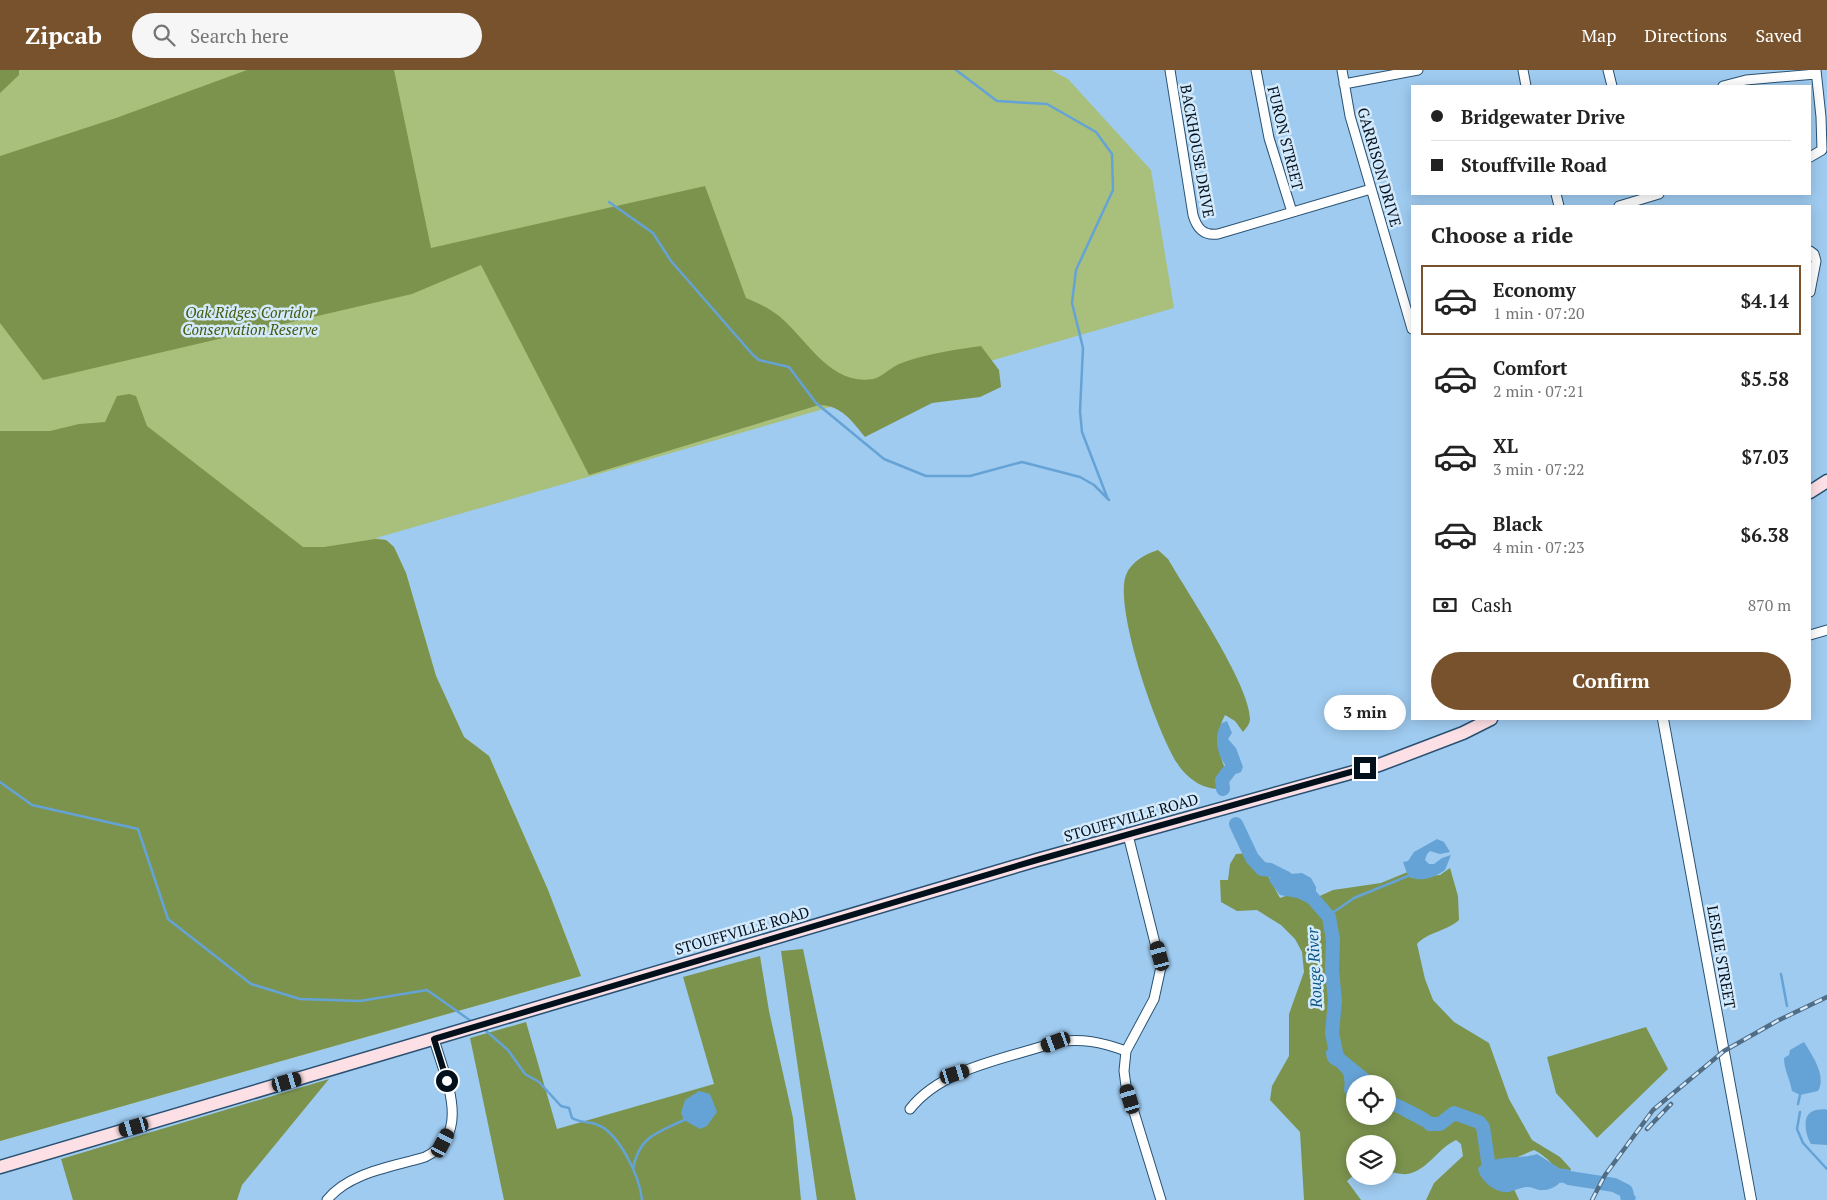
<!DOCTYPE html>
<html lang="en">
<head>
<meta charset="utf-8">
<style>
  body { margin:0; font-family:"PT Serif",serif; background:#f6f6f6; color:#222; height:100vh; display:flex; flex-direction:column; font-size:19px; white-space:nowrap }
  * { box-sizing:border-box; margin:0 }
  p { font-size:16px; color:#767676 }
  .icon { flex:none; width:28px; height:28px; fill:none; stroke:currentColor; stroke-width:2; stroke-linecap:round; stroke-linejoin:round }
  .map { position:relative; flex:1; overflow:hidden }
  .drawer { position:absolute; left:1411px; top:135px; width:400px; height:515px; display:flex; flex-direction:column; background:#fff; border-radius:0px; box-shadow:0 2px 12px #0003 }
  .drawer>* { flex:none }
  .banner { position:absolute; left:1411px; top:15px; width:400px; height:110px; border-radius:0px; box-shadow:0 2px 12px #0003; display:grid; align-content:center; height:110px; padding:0 20px; background:#fff }
  .controls { position:absolute; left:1346px; top:1005px; display:grid; gap:10px }
  .controls a { display:grid; place-items:center; width:50px; height:50px; border-radius:50%; background:#fff; box-shadow:0 2px 12px #0003; font-size:25px }
  .end { position:absolute; width:22px; height:22px; margin:-11px; border:6px solid #02101c; background:#fff; box-shadow:0 0 0 2px #fff }
  .from { border-radius:50% }
  .bubble { position:absolute; height:35px; border-radius:18px; background:#fff; box-shadow:0 2px 12px #0003; font-size:16px; font-weight:700; line-height:35px; text-align:center }
  .car { position:absolute; width:15px; height:30px; margin:-15px -8px; border-radius:6px; box-shadow:0 0 4px 1px #0007; background:linear-gradient(#222 24%,#8ab4d8 0 40%,#222 0 76%,#8ab4d8 0 86%,#222 0) }
  .banner b { display:flex; align-items:center; gap:18px; height:48px; font-size:19px }
  .banner b+b { border-top:1px solid #e0e0e0 }
  .banner i { width:12px; height:12px; background:#222 }
  ul { padding:0; list-style:none }
  li { display:flex; align-items:center; gap:15px; height:70px; margin:0 10px 8px; padding:0 10px; border:2px solid transparent; border-radius:0px }
  li div { flex:1 }
  li b { display:block; font-size:19px }
  li em { font-style:normal; font-weight:700 }
  li.on { border-color:#77522d }
  li>.icon { width:45px; height:45px; stroke-width:1.5 }
  h2 { padding:0 20px; font-size:22px; line-height:60px }
  .pay { display:flex; align-items:center; gap:12px; height:55px; padding:0 20px; font-size:19px }
  .pay p { margin-inline-start:auto }
  .primary-button { display:flex; gap:10px; margin-top:auto; padding:10px 20px }
  .primary-button a { flex:1; height:58px; border-radius:30px; background:#77522d; color:#fff; font-size:20px; font-weight:700; line-height:58px; text-align:center }
  header { display:flex; align-items:center; gap:30px; box-sizing:border-box; height:70px; padding:0 25px; background:#77522d; color:#fff }
  header strong { font-size:24px }
  nav { display:flex; gap:28px; margin-inline-start:auto; font-size:18px }
  .search { width:350px; height:45px; background:#f6f6f6; display:flex; align-items:center; gap:12px; box-sizing:border-box; padding:0 18px; border-radius:28px; color:#767676; font-size:19px }
  .map>svg:first-child { display:block }
  .green { fill:#a8c07b }
  .forest { fill:#7c934e; fill-rule:evenodd }
  .water { fill:#65a3d6 }
  .lines { fill:none; stroke-linecap:round; stroke-linejoin:round }
  .stream { stroke:#65a3d6; stroke-width:2.5 }
  .river { stroke:#65a3d6; stroke-width:14 }
  .minor-casing { stroke:#295171; stroke-width:11 }
  .tertiary-casing { stroke:#295171; stroke-width:12 }
  .secondary-casing { stroke:#295171; stroke-width:15 }
  .minor { stroke:#fff; stroke-width:9 }
  .tertiary { stroke:#fff; stroke-width:10 }
  .secondary { stroke:#fde0e6; stroke-width:12 }
  .rail-casing { stroke:#506d85; stroke-width:4.5 }
  .rail { stroke:#d3e9fc; stroke-width:2.5; stroke-dasharray:8; stroke-linecap:butt }
  .route { stroke:#02101c; stroke-width:6 }
  .labels { text-anchor:middle; dominant-baseline:central; stroke-width:5; stroke-linejoin:round; paint-order:stroke }
  .street-label { font-size:15px; fill:#02101c; stroke:#d3e9fc }
  .park-label { font-size:15px; font-style:italic; fill:#465b0d; stroke:#d3e9fc }
  .water-label { font-size:16px; font-style:italic; fill:#0d5786; stroke:#d3e9fc }
</style>
</head>
<body>
<header>
<strong>Zipcab</strong>
<div class="search"><svg class="icon" aria-label="search" viewBox="0 0 24 24"><circle cx="10" cy="10" r="6"/><path d="M15 15l6 6"/></svg>Search here</div>
<nav><a>Map</a><a>Directions</a><a>Saved</a></nav>
</header>
<div class="map">
<svg width="1827" height="1130" viewBox="0 0 1827 1130">
  <rect width="100%" height="100%" fill="#9fcbf0"/>
  <path class="green" d="M 0,0 L 1051,0 L 1068,9 L 1151,100 L 1174,238 L 376,468 L 386,470 L 394,477 L 406,503 L 436,606 L 464,667 L 489,686 L 548,820 L 581,906 L 0,1071 Z"/>
  <path class="forest" d="M 0,0 L 19,0 L 19,5 L 0,23 Z
    M 247,0 L 394,0 L 431,178 L 705,116 L 746,228 C 758,233 769,238 779,246 C 807,269 830,316 873,309 C 882,307 890,298 899,294 C 924,284 954,280 981,276 L 999,300 L 1001,317 L 980,327 L 932,333 L 865,367 C 852,351 841,335 819,335 L 589,405 L 481,195 L 412,224 L 43,310 L 0,253 L 0,86 L 116,48 Z
    M 129,324 L 136,326 L 147,356 L 303,477 L 324,477 L 375,469 L 386,470 L 394,477 L 406,503 L 436,606 L 464,667 L 489,686 L 548,820 L 581,906 L 0,1071 L 0,361 L 50,361 L 79,354 L 105,352 L 117,326 Z
    M 1158,480 L 1168,489 C 1187,522 1250,615 1250,649 C 1250,654 1246,658 1243,662 L 1235,651 L 1225,645 C 1214,665 1218,687 1229,706 L 1218,719 C 1203,718 1193,712 1182,700 C 1160,674 1113,537 1126,505 C 1131,492 1145,484 1158,480 Z
    M 1249,783 L 1266,802 L 1280,828 L 1294,823 L 1311,830 L 1333,820 L 1381,813 L 1410,801 L 1411,808 L 1440,805 L 1450,798 L 1458,826 L 1459,850 C 1447,861 1428,862 1417,874 L 1425,909 L 1433,930 L 1454,952 L 1489,973 L 1509,1029 L 1532,1070 L 1560,1087 L 1571,1099 L 1567,1108 C 1555,1098 1548,1087 1534,1080 L 1506,1092 L 1490,1109 L 1506,1122 L 1514,1119 L 1519,1130 L 1426,1130 L 1434,1113 L 1463,1086 L 1461,1074 L 1456,1070 C 1438,1078 1427,1101 1407,1104 C 1402,1105 1393,1102 1388,1102 L 1388,1074 L 1355,1074 L 1355,1104 L 1347,1111 L 1361,1130 L 1304,1130 L 1300,1062 L 1270,1030 L 1272,1016 L 1289,986 L 1289,944 L 1304,902 L 1302,882 L 1295,869 L 1281,855 L 1257,840 L 1237,841 L 1221,832 L 1220,810 L 1228,810 L 1230,794 L 1236,784 ZM 1355,1014 L 1388,1014 L 1388,1046 L 1355,1046 Z
    M 803,879 L 856,1130 L 817,1130 L 781,881 Z
    M 760,886 L 769,941 L 793,1048 L 801,1130 L 504,1130 L 470,968 L 526,952 L 557,1059 L 714,1014 L 683,907 Z
    M 1646,957 L 1668,999 L 1597,1068 L 1556,1023 L 1547,987 Z
    M 329,1009 L 242,1115 L 237,1130 L 73,1130 L 61,1089 Z"/>
  <path class="water" d="M 1227,651 L 1232,663 L 1228,669 L 1236,678 L 1243,697 L 1241,702 L 1236,704 C 1219,696 1211,668 1222,653 Z
    M 1437,769 L 1444,772 L 1450,782 L 1440,784 L 1430,781 L 1427,784 L 1425,790 L 1429,794 L 1434,794 L 1442,788 L 1451,785 L 1445,800 C 1434,808 1420,813 1408,806 L 1403,792 L 1408,791 L 1414,782 Z
    M 1277,798 L 1290,804 L 1302,803 L 1311,808 L 1316,817 L 1316,830 L 1308,833 L 1297,828 L 1280,825 L 1270,812 L 1270,799 Z
    M 1804,972 C 1812,985 1827,1006 1818,1021 L 1800,1025 L 1792,1021 C 1790,1009 1784,1000 1784,988 L 1789,985 L 1790,980 Z
    M 1334,976 L 1372,1007 L 1374,1014 L 1355,1014 L 1355,1031 L 1352,1033 L 1344,1021 C 1348,986 1326,1005 1326,981 Z
    M 699,1021 L 710,1024 L 717,1042 L 707,1056 L 700,1059 L 684,1050 L 681,1043 L 685,1030 Z
    M 1825,1039 L 1827,1040 L 1827,1075 L 1811,1074 C 1806,1066 1801,1046 1813,1041 C 1816,1039 1821,1040 1825,1039 Z
    M 1537,1084 L 1567,1103 C 1562,1112 1554,1120 1543,1120 C 1538,1121 1533,1117 1528,1117 C 1521,1117 1515,1121 1509,1122 C 1496,1124 1479,1110 1478,1098 C 1493,1084 1519,1090 1537,1084 Z
    M 1628,1120 L 1636,1127 L 1635,1130 L 1621,1130 Z"/>
  <g class="lines">
    <path class="stream" d="M 956,0 L 997,31 L 1047,34 L 1096,62 L 1112,84 L 1113,120 L 1076,200 L 1072,233 L 1083,278 L 1080,341 L 1082,362 L 1107,427
      M 609,132 L 653,163 L 671,191 L 753,285 L 759,290 L 789,297 L 816,333 L 884,389 L 926,406 L 970,406 L 1022,392 L 1080,407 L 1094,415 L 1109,430
      M 0,712 L 32,735 L 138,759 L 168,849 L 251,914 L 300,929 L 360,931 L 427,920 L 471,951
      M 1328,846 L 1354,828 L 1408,806
      M 1781,904 L 1787,936
      M 485,960 L 508,980 L 525,1004 L 539,1012 L 561,1036 L 569,1038 L 572,1048 C 580,1053 589,1051 598,1055 C 620,1064 640,1108 642,1130
      M 1798,1034 L 1800,1025
      M 1800,1042 L 1797,1059 L 1803,1073 L 1827,1099
      M 633,1099 C 639,1066 657,1063 684,1050"/>
    <path class="river" d="M 1223,719 L 1222,710 L 1229,701
      M 1236,754 L 1252,788 L 1262,799 L 1270,800 L 1286,808
      M 1304,818 L 1329,847 L 1333,870 L 1332,900 L 1335,931 L 1332,963 L 1337,987 L 1362,1014
      M 1388,1032 C 1393,1033 1428,1051 1430,1054 L 1440,1054 L 1454,1043 L 1479,1052 L 1483,1057 L 1488,1091 L 1493,1102 L 1500,1103
      M 1547,1105 L 1566,1106 L 1569,1108 L 1614,1115 L 1626,1121 L 1628,1130"/>
    <defs>
      <path id="minor" d="M 1170,0 L 1193,145 C 1197,159 1204,166 1218,164 L 1371,119
        M 1256,0 L 1269,68 L 1292,142
        M 1342,0 L 1350,46 L 1412,259
        M 1523,0 L 1526,16
        M 1608,0 L 1612,16
        M 1344,14 L 1418,0
        M 1723,16 L 1746,10 L 1816,4
        M 1810,87 L 1822,80 L 1821,47 L 1816,0
        M 1556,124 L 1559,136
        M 1619,136 L 1659,124
        M 1810,181 L 1814,184 L 1816,191 L 1810,222
        M 1810,565 L 1827,560
        M 1128,765 L 1161,897 L 1154,929 L 1126,981 L 1124,1001 L 1126,1016 L 1161,1130
        M 910,1039 C 943,997 1007,989 1056,972 C 1082,968 1101,972 1126,981
        M 327,1130 C 349,1102 393,1097 425,1087 C 474,1064 444,1006 434,969"/>
      <path id="tertiary" d="M 1663,649 L 1751,1130"/>
      <path id="secondary" d="M 1810,422 L 1827,411
        M 0,1097 L 1037,790 L 1379,695 L 1463,663 L 1491,649"/>
    </defs>
    <use href="#minor" class="minor-casing"/>
    <use href="#tertiary" class="tertiary-casing"/>
    <use href="#secondary" class="secondary-casing"/>
    <use href="#minor" class="minor"/>
    <use href="#tertiary" class="tertiary"/>
    <use href="#secondary" class="secondary"/>
    <defs>
      <path id="rail" d="M 1647,1059 L 1671,1034
        M 1592,1130 L 1605,1105 L 1653,1040 L 1724,981 L 1777,951 L 1827,927"/>
    </defs>
    <use href="#rail" class="rail-casing"/>
    <use href="#rail" class="rail"/>
  </g>
  <g class="lines">
    <path class="route" d="M 447,1011 L 434,969 L 1037,790 L 1365,698"/>
  </g>
  <g class="labels">
    <g class="street-label">
      <text transform="translate(1286 68) rotate(76)">FURON STREET</text>
      <text transform="translate(1198 81) rotate(80)">BACKHOUSE DRIVE</text>
      <text transform="translate(1380 97) rotate(74)">GARRISON DRIVE</text>
      <text transform="translate(1131 747) rotate(-16)">STOUFFVILLE ROAD</text>
      <text transform="translate(742 860) rotate(-16)">STOUFFVILLE ROAD</text>
      <text transform="translate(1722 887) rotate(80)">LESLIE STREET</text>
    </g>
    <g class="park-label">
      <text x="250" y="242">Oak Ridges Corridor<tspan x="250" dy="17">Conservation Reserve</tspan></text>
    </g>
    <g class="water-label">
      <text transform="translate(1314 898) rotate(-93)">Rouge River</text>
    </g>
  </g>
</svg>
<div class="controls">
<a><svg class="icon" aria-label="locate" viewBox="0 0 24 24"><circle cx="12" cy="12" r="6"/><path d="M12 2v4M12 18v4M2 12h4M18 12h4"/></svg></a>
<a><svg class="icon" aria-label="layers" viewBox="0 0 24 24"><path d="M12 4l9 5-9 5-9-5zM3 14l9 5 9-5"/></svg></a>
</div>
<i class="end from" style="left:447px;top:1011px"></i>
<i class="end" style="left:1365px;top:698px"></i>
<div class="bubble" style="left:1324px;top:625px;width:82px">3 min</div>
<i class="car" style="left:1160px;top:886px;rotate:345deg"></i>
<i class="car" style="left:1056px;top:972px;rotate:250deg"></i>
<i class="car" style="left:955px;top:1004px;rotate:73deg"></i>
<i class="car" style="left:287px;top:1012px;rotate:74deg"></i>
<i class="car" style="left:1130px;top:1029px;rotate:343deg"></i>
<i class="car" style="left:134px;top:1057px;rotate:254deg"></i>
<i class="car" style="left:443px;top:1073px;rotate:28deg"></i>
<div class="banner">
<b><i class="from"></i>Bridgewater Drive</b>
<b><i></i>Stouffville Road</b>
</div>
<section class="drawer">
<h2>Choose a ride</h2>
<ul>
<li class="on"><svg class="icon" aria-label="car" viewBox="0 0 24 24"><path d="M5 17H2v-5l4-1 3-4h7l3 4 3 1v5h-3M9 17h6M6 11h13"/><circle cx="7" cy="17" r="2"/><circle cx="17" cy="17" r="2"/></svg><div><b>Economy</b><p>1 min · 07:20</p></div><em>$4.14</em></li>
<li><svg class="icon" aria-label="car" viewBox="0 0 24 24"><path d="M5 17H2v-5l4-1 3-4h7l3 4 3 1v5h-3M9 17h6M6 11h13"/><circle cx="7" cy="17" r="2"/><circle cx="17" cy="17" r="2"/></svg><div><b>Comfort</b><p>2 min · 07:21</p></div><em>$5.58</em></li>
<li><svg class="icon" aria-label="car" viewBox="0 0 24 24"><path d="M5 17H2v-5l4-1 3-4h7l3 4 3 1v5h-3M9 17h6M6 11h13"/><circle cx="7" cy="17" r="2"/><circle cx="17" cy="17" r="2"/></svg><div><b>XL</b><p>3 min · 07:22</p></div><em>$7.03</em></li>
<li><svg class="icon" aria-label="car" viewBox="0 0 24 24"><path d="M5 17H2v-5l4-1 3-4h7l3 4 3 1v5h-3M9 17h6M6 11h13"/><circle cx="7" cy="17" r="2"/><circle cx="17" cy="17" r="2"/></svg><div><b>Black</b><p>4 min · 07:23</p></div><em>$6.38</em></li>
</ul>
<div class="pay"><svg class="icon" aria-label="cash" viewBox="0 0 24 24"><path d="M3 7h18v10H3z"/><circle cx="12" cy="12" r="2"/></svg>Cash<p>870 m</p></div>
<div class="primary-button"><a>Confirm</a></div>
</section>
</div>
</body>
</html>
